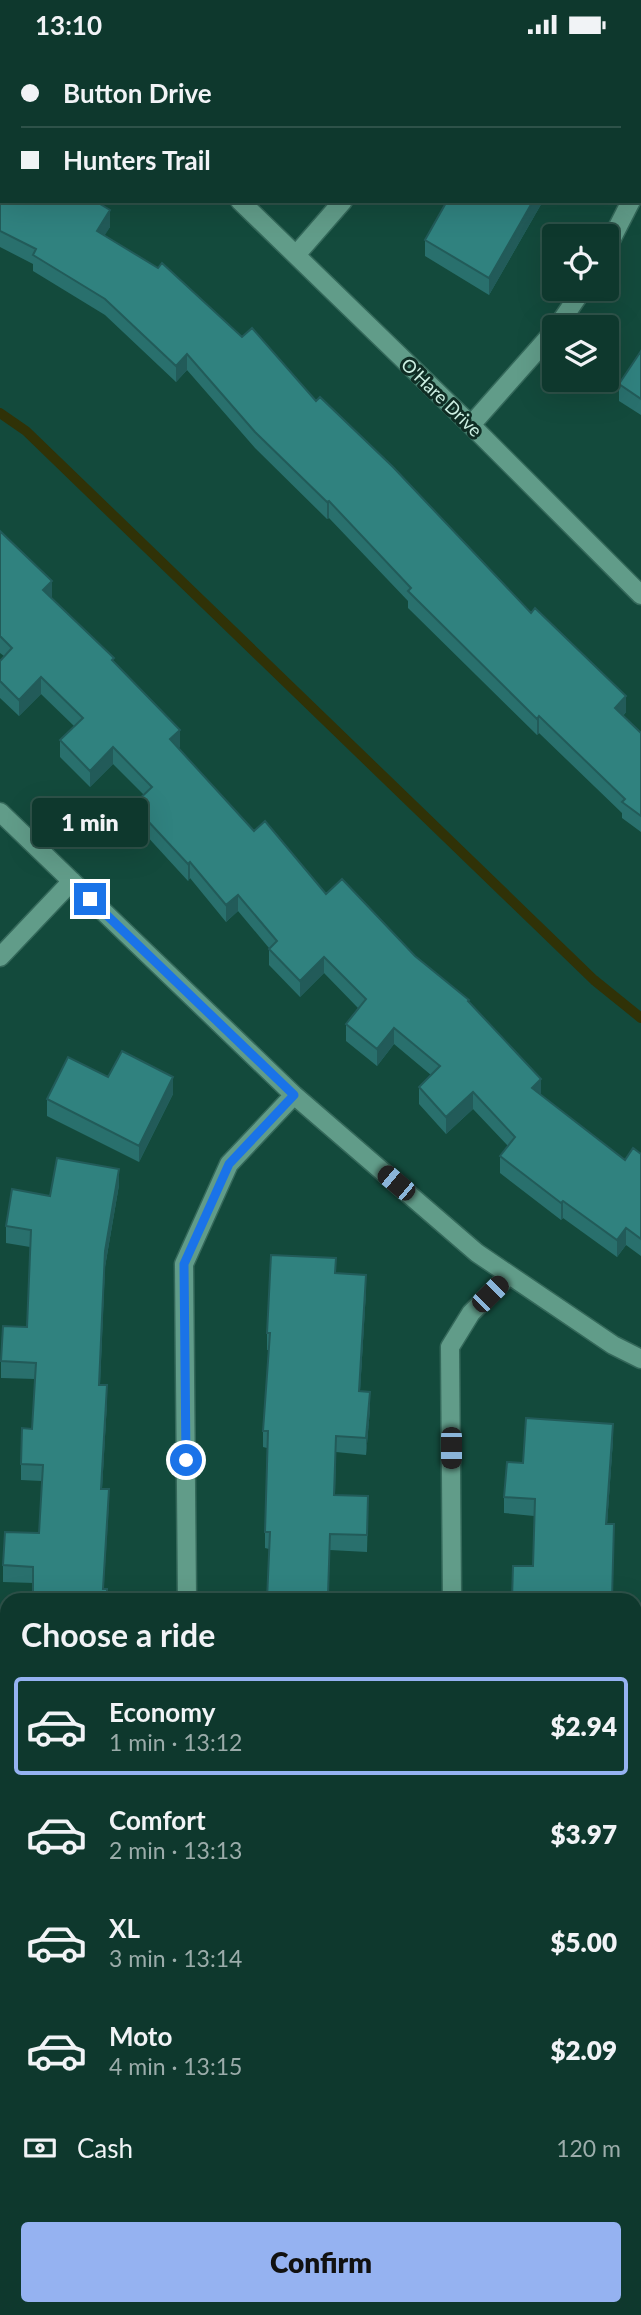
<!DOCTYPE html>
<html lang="en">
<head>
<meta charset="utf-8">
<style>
  body { margin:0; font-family:Lato,sans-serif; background:#1c4339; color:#f1f3f6; height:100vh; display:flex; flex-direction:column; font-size:26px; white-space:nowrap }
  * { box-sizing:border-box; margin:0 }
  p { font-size:23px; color:#9bacaa }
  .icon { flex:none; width:38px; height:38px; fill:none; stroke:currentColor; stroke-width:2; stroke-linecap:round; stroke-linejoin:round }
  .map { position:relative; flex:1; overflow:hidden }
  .side { position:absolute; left:0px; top:1544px; width:642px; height:723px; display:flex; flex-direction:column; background:#0e382d; border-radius:21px 21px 0 0; box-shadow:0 7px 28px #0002,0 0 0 2px #2e5249 }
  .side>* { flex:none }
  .guide { position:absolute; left:0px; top:0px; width:642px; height:154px; box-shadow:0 7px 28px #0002,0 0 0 2px #2e5249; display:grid; align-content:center; height:154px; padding:0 21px; background:#0e382d }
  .controls { position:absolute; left:542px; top:175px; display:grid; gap:14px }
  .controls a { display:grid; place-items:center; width:77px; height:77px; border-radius:7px; background:#0e382d; box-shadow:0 7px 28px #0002,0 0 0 2px #2e5249; font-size:35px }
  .end { position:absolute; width:32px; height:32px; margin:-16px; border:9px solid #1a73e8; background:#fff; box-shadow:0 0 0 4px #fff }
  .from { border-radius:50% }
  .bubble { position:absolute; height:49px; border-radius:7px; background:#0e382d; box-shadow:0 7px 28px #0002,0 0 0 2px #2e5249; font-size:23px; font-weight:800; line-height:49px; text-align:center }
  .car { position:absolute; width:21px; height:42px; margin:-21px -10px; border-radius:9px; box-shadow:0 0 5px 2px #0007; background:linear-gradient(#222 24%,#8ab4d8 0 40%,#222 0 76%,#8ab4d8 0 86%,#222 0) }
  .guide b { display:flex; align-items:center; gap:24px; height:66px; font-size:26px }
  .guide b+b { border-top:2px solid #2e5249 }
  .guide i { width:18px; height:18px; background:#f1f3f6 }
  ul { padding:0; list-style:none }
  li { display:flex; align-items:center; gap:21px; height:98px; margin:0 14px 10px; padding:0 7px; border:4px solid transparent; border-radius:7px }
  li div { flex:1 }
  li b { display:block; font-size:26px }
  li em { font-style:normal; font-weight:800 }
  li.on { border-color:#95b2f1 }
  li>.icon { width:63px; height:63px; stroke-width:1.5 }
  h2 { padding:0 21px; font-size:32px; line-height:84px }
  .pay { display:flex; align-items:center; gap:18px; height:77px; padding:0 21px; font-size:26px }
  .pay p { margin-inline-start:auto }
  .primary-button { display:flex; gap:14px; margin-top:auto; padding:14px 21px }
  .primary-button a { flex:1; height:80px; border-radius:7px; background:#95b2f1; color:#111; font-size:28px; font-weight:800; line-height:80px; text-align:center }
  .status { display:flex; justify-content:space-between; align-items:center; height:49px; padding:0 35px; background:#0e382d; direction:ltr }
  .status svg { height:19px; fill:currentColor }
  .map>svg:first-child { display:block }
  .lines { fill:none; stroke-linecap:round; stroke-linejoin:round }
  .stream { stroke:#303207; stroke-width:10 }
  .minor-casing { stroke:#34685a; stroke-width:21 }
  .minor { stroke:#619c89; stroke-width:18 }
  .wall { fill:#29706d }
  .shaded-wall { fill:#225b59 }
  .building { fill:#30827f; stroke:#225b59; stroke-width:2 }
  .route { stroke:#1a73e8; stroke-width:9 }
  .labels { text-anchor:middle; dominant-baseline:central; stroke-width:6; stroke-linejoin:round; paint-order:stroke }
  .street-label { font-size:18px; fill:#cdf0e3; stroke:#0f2d24 }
</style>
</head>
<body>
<div class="status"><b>13:10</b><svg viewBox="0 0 49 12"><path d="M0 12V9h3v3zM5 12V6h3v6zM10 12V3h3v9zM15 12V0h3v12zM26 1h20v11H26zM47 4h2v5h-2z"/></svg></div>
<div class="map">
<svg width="641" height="2266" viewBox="0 0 641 2266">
  <rect width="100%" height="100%" fill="#134a3c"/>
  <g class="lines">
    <path class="stream" d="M 0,364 L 26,382 L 594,931 L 641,969"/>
    <defs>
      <path id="minor" d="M 162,2 L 162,0
        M 425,2 L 425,0
        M 0,17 L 2,18
        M 640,134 L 641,133
        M 240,152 L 471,376 L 641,546
        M 607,199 L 631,152
        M 296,206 L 343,152
        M 557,278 L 583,240
        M 471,376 L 555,281
        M 0,763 L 294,1046 L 477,1204 L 613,1296 L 641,1310
        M 0,908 L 72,832
        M 187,1550 L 184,1215 L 229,1115 L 294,1046
        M 452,1550 L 450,1298 L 471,1264 L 509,1226
        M 193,2259 L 193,2266
        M 455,2259 L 456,2266"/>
    </defs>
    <use href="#minor" class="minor-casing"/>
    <use href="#minor" class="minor"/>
  </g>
  <path class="wall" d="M 247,0 L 328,0 L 327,2 L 247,2 Z
    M 0,105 L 110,178 L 104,186 L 242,288 L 316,352 L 626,663 L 623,667 L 641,684 L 641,783 L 622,769 L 622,764 L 539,684 L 537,686 L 408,559 L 408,552 L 329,469 L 327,470 L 255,399 L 187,321 L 176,333 L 105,266 L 33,222 L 33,215 L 0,198 Z
    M 447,152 L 543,152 L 489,246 L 425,207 L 425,191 Z
    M 641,302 L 641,366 L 619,352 L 619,335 Z
    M 0,482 L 51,549 L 114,613 L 180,698 L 178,699 L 254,782 L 326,845 L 415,907 L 469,953 L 541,1046 L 625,1111 L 641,1105 L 641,1207 L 626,1196 L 617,1208 L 563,1169 L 561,1171 L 500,1124 L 500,1107 L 508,1097 L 473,1060 L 446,1085 L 419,1055 L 419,1038 L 431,1026 L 394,995 L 377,1017 L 346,992 L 346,975 L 358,959 L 324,924 L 300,948 L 269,916 L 269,899 L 238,862 L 226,873 L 190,829 L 188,832 L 133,772 L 133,756 L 144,746 L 113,715 L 90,738 L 60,708 L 60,691 L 74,677 L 41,645 L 19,667 L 0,649 L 0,611 L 4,607 L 0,604 Z
    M 108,1028 L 173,1045 L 139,1113 L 47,1067 L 47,1050 Z
    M 119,1136 L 105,1218 L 100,1336 L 107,1353 L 102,1440 L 109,1457 L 33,1534 L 3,1533 L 3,1516 L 39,1484 L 42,1432 L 21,1431 L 21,1415 L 32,1380 L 35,1330 L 1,1329 L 1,1312 L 27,1278 L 30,1198 L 6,1194 L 6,1177 L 50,1147 Z
    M 336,1224 L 366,1242 L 360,1342 L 370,1360 L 366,1406 L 336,1403 L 335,1446 L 368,1463 L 367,1503 L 330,1501 L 267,1550 L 269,1500 L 265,1499 L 265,1483 L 267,1399 L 263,1398 L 263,1382 L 269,1301 L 267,1301 L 267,1284 Z
    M 613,1391 L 607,1475 L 534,1467 L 504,1464 L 504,1448 L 523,1414 Z
    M 3,1573 L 7,1573 L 7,1636 L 3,1636 Z
    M 7,1687 L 7,1739 L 0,1739 L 0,1717 Z
    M 7,1985 L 7,2038 L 1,2037 L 1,2021 Z
    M 7,2080 L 7,2140 L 5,2140 Z
    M 532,2259 L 619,2259 L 619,2266 L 532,2266 Z"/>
  <path class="shaded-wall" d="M 533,152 L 543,152 L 489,246 L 489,229 Z
    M 110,161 L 110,178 L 97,199 L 97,182 Z
    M 187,305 L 187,321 L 176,333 L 176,317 Z
    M 329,452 L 329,469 L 327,470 L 327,453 Z
    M 52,532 L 52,548 L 43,557 L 43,541 Z
    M 41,628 L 41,645 L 19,667 L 19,651 Z
    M 626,647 L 626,663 L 615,675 L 615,659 Z
    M 539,667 L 539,684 L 537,686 L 537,670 Z
    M 180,681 L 180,698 L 170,707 L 170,690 Z
    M 113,698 L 113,715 L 90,738 L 90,722 Z
    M 190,813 L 190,829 L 188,832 L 188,815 Z
    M 238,846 L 238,862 L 226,873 L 226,856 Z
    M 324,908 L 324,924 L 300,948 L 300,932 Z
    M 394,979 L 394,995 L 377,1017 L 377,1000 Z
    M 173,1028 L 173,1045 L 139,1113 L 139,1097 Z
    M 541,1030 L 541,1046 L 532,1039 Z
    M 473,1043 L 473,1060 L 446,1085 L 446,1068 Z
    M 119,1120 L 119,1136 L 105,1218 L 99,1353 L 105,1202 Z
    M 563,1152 L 563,1169 L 561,1171 L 561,1154 Z
    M 626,1179 L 626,1196 L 617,1208 L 617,1191 Z
    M 366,1226 L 366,1242 L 359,1359 L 359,1342 Z
    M 107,1336 L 107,1353 L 101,1456 L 101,1440 Z
    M 370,1343 L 370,1360 L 366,1406 L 366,1389 Z
    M 613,1375 L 613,1391 L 606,1491 L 606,1475 Z
    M 109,1440 L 109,1457 L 103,1550 Z"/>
  <path class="building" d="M 247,0 L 314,0 L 314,2 L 247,2 Z
    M 495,0 L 589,0 L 588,2 L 495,2 Z
    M 0,105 L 2,105 L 2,152 L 95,152 L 110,161 L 97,182 L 158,219 L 162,214 L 242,288 L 252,279 L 316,352 L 320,348 L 393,418 L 531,564 L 535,559 L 626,647 L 615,659 L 641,684 L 641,767 L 622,753 L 625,750 L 539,667 L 537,670 L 408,542 L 411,539 L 329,452 L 327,453 L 255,383 L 187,305 L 176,317 L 105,250 L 33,206 L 36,200 L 0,182 Z
    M 447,152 L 533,152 L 489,229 L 425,191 Z
    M 641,302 L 641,350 L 619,335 Z
    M 0,482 L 52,532 L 43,541 L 114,609 L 112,611 L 180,681 L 170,690 L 254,782 L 265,772 L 326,845 L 342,830 L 415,907 L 469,951 L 468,952 L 541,1030 L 532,1039 L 625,1111 L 633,1099 L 641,1105 L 641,1190 L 626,1179 L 617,1191 L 563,1152 L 561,1154 L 500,1107 L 515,1088 L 473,1043 L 446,1068 L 419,1038 L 440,1017 L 394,979 L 377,1000 L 346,975 L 366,950 L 324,908 L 300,932 L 269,900 L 277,892 L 238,846 L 226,856 L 190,813 L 188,815 L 133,756 L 152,738 L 113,698 L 90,722 L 60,691 L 83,669 L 41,628 L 19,651 L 0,632 L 0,612 L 12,599 L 0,587 Z
    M 122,1002 L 173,1028 L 139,1097 L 47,1050 L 68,1008 L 108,1028 Z
    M 57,1109 L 119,1120 L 105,1202 L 99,1336 L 107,1336 L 101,1440 L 109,1440 L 103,1540 L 107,1540 L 107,1550 L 33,1550 L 33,1518 L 3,1516 L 5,1483 L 39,1484 L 43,1416 L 21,1415 L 22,1379 L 32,1380 L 36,1314 L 1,1312 L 3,1277 L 27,1278 L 31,1181 L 6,1177 L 12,1140 L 50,1147 Z
    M 271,1206 L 336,1209 L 335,1224 L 366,1226 L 359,1342 L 370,1343 L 366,1389 L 336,1387 L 334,1446 L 368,1447 L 367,1486 L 330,1485 L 328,1546 L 371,1548 L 371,1550 L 267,1550 L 270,1483 L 265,1483 L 268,1382 L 263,1382 L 270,1284 L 267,1284 Z
    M 526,1369 L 613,1375 L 606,1475 L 614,1475 L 612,1550 L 512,1550 L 513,1517 L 533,1517 L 535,1450 L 504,1448 L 507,1413 L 523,1414 Z
    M 3,1573 L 7,1573 L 7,1619 L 3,1619 Z
    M 1,1687 L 7,1687 L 7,1723 L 0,1722 Z
    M 3,1985 L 7,1985 L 7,2021 L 1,2021 Z
    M 7,2080 L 7,2123 L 5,2123 Z
    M 29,2259 L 111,2259 L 111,2266 L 29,2266 Z
    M 269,2259 L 372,2259 L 372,2266 L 269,2266 Z
    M 551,2259 L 618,2259 L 618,2266 L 551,2266 Z"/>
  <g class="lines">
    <path class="route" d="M 90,850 L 294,1046 L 229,1115 L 184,1215 L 186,1411"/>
  </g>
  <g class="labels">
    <g class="street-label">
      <text transform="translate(442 348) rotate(44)">O'Hare Drive</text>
    </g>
  </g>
</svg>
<div class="controls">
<a><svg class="icon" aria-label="locate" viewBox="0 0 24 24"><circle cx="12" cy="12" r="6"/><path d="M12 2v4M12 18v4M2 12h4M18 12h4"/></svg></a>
<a><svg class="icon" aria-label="layers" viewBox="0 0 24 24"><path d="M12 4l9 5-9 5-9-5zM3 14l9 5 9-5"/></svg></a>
</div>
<i class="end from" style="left:186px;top:1411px"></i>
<i class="end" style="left:90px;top:850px"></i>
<div class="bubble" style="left:32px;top:749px;width:116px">1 min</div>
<i class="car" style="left:396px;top:1134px;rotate:310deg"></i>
<i class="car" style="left:490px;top:1245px;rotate:45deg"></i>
<i class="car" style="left:451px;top:1399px;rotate:180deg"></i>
<div class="guide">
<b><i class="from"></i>Button Drive</b>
<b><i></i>Hunters Trail</b>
</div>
<section class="side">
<h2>Choose a ride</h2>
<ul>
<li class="on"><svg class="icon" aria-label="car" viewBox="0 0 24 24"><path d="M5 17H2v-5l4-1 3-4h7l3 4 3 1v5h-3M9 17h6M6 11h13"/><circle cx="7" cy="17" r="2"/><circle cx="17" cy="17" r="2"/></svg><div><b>Economy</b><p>1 min · 13:12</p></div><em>$2.94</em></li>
<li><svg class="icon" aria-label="car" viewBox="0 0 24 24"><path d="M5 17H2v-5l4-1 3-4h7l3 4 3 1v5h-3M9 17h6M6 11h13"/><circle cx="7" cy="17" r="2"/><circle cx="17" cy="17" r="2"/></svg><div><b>Comfort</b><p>2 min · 13:13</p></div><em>$3.97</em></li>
<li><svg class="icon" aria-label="car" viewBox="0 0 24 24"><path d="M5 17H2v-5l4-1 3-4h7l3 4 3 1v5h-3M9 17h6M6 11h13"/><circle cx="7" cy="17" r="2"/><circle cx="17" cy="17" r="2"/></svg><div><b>XL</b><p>3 min · 13:14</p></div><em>$5.00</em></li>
<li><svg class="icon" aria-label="car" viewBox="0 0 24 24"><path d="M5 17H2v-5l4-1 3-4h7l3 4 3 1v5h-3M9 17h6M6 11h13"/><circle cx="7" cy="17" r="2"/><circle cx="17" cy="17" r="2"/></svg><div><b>Moto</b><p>4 min · 13:15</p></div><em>$2.09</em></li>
</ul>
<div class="pay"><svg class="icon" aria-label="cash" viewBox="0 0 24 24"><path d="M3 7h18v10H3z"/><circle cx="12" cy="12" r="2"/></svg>Cash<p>120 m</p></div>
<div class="primary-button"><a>Confirm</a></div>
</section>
</div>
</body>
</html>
